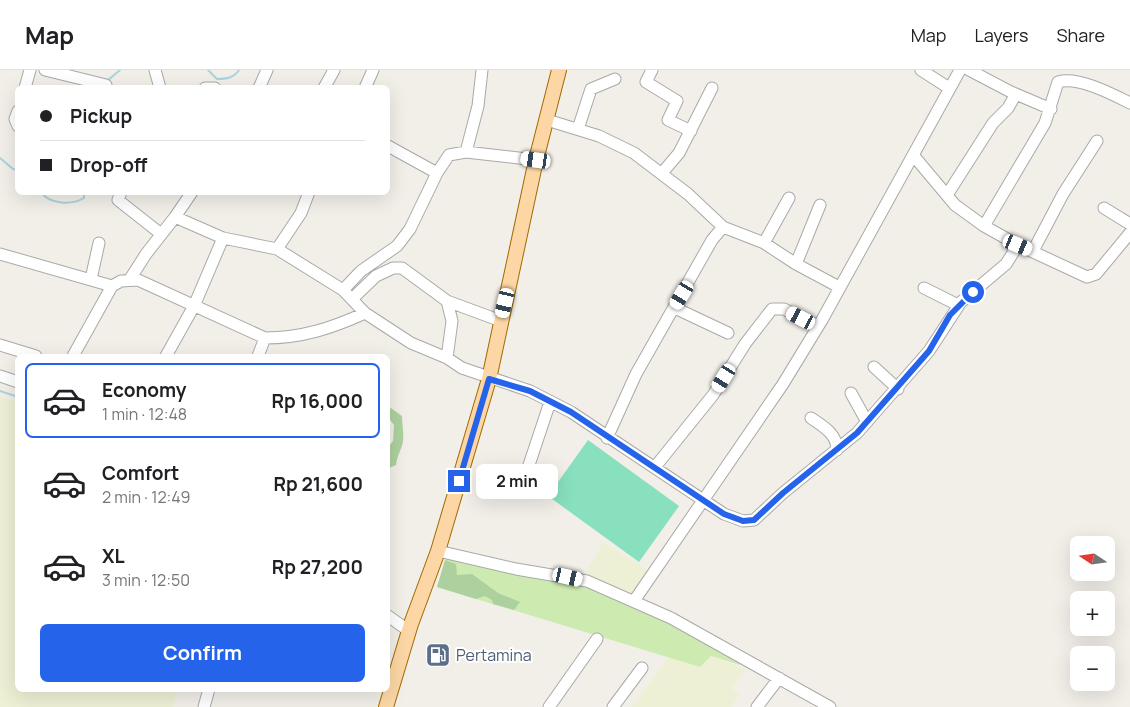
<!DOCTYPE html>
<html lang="en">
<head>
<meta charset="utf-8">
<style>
  body { margin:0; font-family:Manrope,sans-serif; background:#f2f2f2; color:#202124; height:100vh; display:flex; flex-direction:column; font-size:19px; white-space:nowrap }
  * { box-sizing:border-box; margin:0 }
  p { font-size:16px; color:#757577 }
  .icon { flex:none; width:28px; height:28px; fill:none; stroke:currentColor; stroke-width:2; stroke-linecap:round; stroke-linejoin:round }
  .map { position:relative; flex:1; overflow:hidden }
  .panel { position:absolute; left:15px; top:284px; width:375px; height:338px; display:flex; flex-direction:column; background:#fff; border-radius:8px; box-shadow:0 5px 20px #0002 }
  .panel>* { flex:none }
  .guide { position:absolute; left:15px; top:15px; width:375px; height:110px; border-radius:8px; box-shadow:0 5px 20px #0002; display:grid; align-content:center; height:110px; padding:0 25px; background:#fff }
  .needle { width:32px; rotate:283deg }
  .buttons { position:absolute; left:1070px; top:466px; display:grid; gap:10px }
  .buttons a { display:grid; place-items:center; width:45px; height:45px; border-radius:8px; background:#fff; box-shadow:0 5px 20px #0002; font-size:25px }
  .end { position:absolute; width:22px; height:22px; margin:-11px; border:6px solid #2563eb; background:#fff; box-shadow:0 0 0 2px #fff }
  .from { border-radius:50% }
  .bubble { position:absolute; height:35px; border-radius:8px; background:#fff; box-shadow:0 5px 20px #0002; font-size:16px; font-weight:700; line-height:35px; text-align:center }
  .car { position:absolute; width:15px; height:30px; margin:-15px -8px; border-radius:6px; box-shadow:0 0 4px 1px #0007; background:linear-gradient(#fff 24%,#345 0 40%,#fff 0 76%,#345 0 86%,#fff 0) }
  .guide b { display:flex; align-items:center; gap:18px; height:48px; font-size:19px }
  .guide b+b { border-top:1px solid #e0e0e0 }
  .guide i { width:12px; height:12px; background:#202124 }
  ul { padding:9px 0 0; list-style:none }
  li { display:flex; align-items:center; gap:15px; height:75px; margin:0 10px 8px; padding:0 15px; border:2px solid transparent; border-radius:8px }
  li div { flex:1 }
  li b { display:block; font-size:19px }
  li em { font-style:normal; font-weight:700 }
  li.current { border-color:#2563eb }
  li>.icon { width:45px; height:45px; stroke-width:1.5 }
  .button { display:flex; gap:10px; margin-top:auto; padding:10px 25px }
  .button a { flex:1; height:58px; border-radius:8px; background:#2563eb; color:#fff; font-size:20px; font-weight:700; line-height:58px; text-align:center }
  header { display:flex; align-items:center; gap:30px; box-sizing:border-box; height:70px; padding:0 25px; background:#fff; border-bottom:1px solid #e0e0e0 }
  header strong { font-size:24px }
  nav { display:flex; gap:28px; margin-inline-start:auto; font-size:18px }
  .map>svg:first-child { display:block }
  .farmland { fill:#eef0d5 }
  .grass { fill:#cdebb0 }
  .forest { fill:#add19e }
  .pitch { fill:#88e0be }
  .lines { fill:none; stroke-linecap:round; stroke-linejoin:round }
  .stream { stroke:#aad3df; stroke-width:2 }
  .minor-casing { stroke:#a9a9a9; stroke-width:13 }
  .major-casing { stroke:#a06b00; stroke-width:16 }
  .minor { stroke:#fff; stroke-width:11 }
  .major { stroke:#fcd6a4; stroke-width:14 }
  .route { stroke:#2563eb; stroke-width:6 }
  .labels { text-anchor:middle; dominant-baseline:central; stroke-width:4; stroke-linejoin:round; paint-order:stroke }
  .service-label { font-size:16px; fill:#4e5e75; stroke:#fff; text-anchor:start }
</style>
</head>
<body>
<header>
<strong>Map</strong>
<nav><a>Map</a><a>Layers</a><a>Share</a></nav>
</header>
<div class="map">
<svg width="1130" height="637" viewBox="0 0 1130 637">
  <rect width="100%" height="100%" fill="#f2efe9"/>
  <path class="farmland" d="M 0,326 L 17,332 L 18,619 L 177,619 L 173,637 L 0,637 Z
    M 603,472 L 651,502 L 634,529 L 584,506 Z
    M 711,586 L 746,600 L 731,618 L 740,624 L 731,637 L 632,637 L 669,587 L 700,597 Z"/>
  <path class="grass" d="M 448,483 L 568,507 L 745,588 L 740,595 L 711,586 L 700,597 L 437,517 Z"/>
  <path class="forest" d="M 388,336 L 402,346 C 402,354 404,363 403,371 C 402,379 397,385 396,395 L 389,398 L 388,397 L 388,377 L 393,371 L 394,355 L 388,347 Z
    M 445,490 L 456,494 L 457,505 L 472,504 L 498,523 L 520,532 L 514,540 L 493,534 L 492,530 L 485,526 L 476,529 L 437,517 Z"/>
  <path class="pitch" d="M 588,370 L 679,436 L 639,492 L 548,426 Z"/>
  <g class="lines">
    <path class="stream" d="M 208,0 L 217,9 C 226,9 234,8 239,0
      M 107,11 L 120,0
      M 0,88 L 13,99 L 18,100
      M 41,122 C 50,135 72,135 84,128 L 84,122
      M 0,321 L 18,327"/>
    <defs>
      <path id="minor" d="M 45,0 L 106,15
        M 155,0 L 160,18
        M 652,0 L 646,12 L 677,31 L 668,50 L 691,61
        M 921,0 L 949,18
        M 969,0 L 1011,22 L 1051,39
        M 25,18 L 30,0
        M 205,18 L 215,18
        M 259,18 L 267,0
        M 324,18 L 334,0
        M 365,18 L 373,0
        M 18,41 L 15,49 L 18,56
        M 547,50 L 599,66 L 634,83 L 688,124 L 723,157 L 764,173 L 796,194 L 839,217
        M 578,59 L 591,19 L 615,9
        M 388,76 L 437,103
        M 466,82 L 478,36 L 482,0
        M 913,85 L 955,135 L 984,156 L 1018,175
        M 662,103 L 679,83 L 712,18
        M 121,122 L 118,130 L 161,164
        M 947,125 L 993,53 L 1008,38 L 1016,24
        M 1104,138 L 1130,154
        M 175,147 L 192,122
        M 984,156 L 1045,53 L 1058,12 C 1078,6 1112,24 1130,33
        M 764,173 L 789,128
        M 277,179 L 301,143 L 309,122
        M 1033,181 L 1063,124 L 1097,71
        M 0,184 L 112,216
        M 796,194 L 820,135
        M 91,209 L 99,173
        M 130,209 L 146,184 L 175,147 L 223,168 L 277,179 L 343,220
        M 924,218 L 958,235
        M 352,229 L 376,206 L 393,198 L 402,198 L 447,231 L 501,251
        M 447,231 L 452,251 L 447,288
        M 675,238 L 728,263
        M 365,243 L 343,220 L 361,201 L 397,176 L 410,159 L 437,103 L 449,85 L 466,82 L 536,90
        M 0,275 L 36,286
        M 73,286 L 112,216 L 121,211 L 138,210 L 265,268 C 302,268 332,258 365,243 L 411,273 L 447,288 L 462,298 L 530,321 L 571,342 L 724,444 L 743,451 L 754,450 L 783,423 L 857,363 L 929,281 L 961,232 L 1006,194 L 1018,175 L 1087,207 L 1096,204 L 1130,163
        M 166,286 L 194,236 L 223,168
        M 258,286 L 265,268
        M 874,297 L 898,319
        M 0,306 L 18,312
        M 851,323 L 867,352
        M 811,348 C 824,357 837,364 837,380
        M 607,368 L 636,304 L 712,170 L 723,157
        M 655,397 L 713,325 L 745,274 L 772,239 L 784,239 L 818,256
        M 521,419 L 550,332
        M 438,481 L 516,499 L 587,511 L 671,548 L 830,637
        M 634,531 L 783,314 L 822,250 L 960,0
        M 388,546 L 409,561
        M 204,637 L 209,619
        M 549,637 L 597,569
        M 613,637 L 642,598
        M 757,637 L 779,608"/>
      <path id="major" d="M 386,637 L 411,554 L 438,481 L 489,309 L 536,90 L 559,0"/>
    </defs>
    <use href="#minor" class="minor-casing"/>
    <use href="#major" class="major-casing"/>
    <use href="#minor" class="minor"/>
    <use href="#major" class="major"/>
  </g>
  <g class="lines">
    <path class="route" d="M 459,411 L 489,309 L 530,321 L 571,342 L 724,444 L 743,451 L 754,450 L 783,423 L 857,363 L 929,281 L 950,245 L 973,222"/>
  </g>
  <defs>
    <symbol id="fuel-square" viewBox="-11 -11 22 22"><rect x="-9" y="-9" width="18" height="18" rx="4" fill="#5c6f8a" stroke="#fff"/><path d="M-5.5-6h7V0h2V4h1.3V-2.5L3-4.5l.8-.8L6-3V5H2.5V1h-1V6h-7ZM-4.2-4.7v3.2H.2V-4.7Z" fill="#fff"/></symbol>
  </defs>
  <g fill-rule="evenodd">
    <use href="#fuel-square" x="424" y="571" width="28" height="28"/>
  </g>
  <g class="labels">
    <g class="service-label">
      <text x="456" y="585">Pertamina</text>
    </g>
  </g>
</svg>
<div class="buttons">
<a><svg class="needle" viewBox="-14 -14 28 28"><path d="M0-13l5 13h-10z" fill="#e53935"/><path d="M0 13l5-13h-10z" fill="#757577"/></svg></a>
<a>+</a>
<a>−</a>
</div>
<i class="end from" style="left:973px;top:222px"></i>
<i class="end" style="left:459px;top:411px"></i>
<div class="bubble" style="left:476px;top:394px;width:82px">2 min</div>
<i class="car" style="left:536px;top:90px;rotate:278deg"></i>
<i class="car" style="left:1018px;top:175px;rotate:112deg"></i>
<i class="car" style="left:682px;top:225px;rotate:211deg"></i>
<i class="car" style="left:505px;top:233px;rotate:193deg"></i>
<i class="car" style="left:801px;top:248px;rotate:297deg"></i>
<i class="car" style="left:724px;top:308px;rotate:212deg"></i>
<i class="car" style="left:568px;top:507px;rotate:103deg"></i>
<div class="guide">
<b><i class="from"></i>Pickup</b>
<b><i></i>Drop-off</b>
</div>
<section class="panel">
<ul>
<li class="current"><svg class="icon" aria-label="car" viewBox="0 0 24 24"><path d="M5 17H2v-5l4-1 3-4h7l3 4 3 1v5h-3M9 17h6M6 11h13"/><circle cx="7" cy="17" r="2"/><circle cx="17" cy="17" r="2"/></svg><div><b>Economy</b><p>1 min · 12:48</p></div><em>Rp 16,000</em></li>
<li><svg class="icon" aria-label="car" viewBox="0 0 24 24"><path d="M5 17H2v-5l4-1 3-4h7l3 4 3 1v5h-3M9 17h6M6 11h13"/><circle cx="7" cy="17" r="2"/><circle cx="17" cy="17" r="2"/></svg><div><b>Comfort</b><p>2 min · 12:49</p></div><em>Rp 21,600</em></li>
<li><svg class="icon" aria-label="car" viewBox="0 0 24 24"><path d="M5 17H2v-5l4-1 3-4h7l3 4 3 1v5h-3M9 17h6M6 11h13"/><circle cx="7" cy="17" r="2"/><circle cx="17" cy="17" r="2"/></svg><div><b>XL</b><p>3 min · 12:50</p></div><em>Rp 27,200</em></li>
</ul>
<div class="button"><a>Confirm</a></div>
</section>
</div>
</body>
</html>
